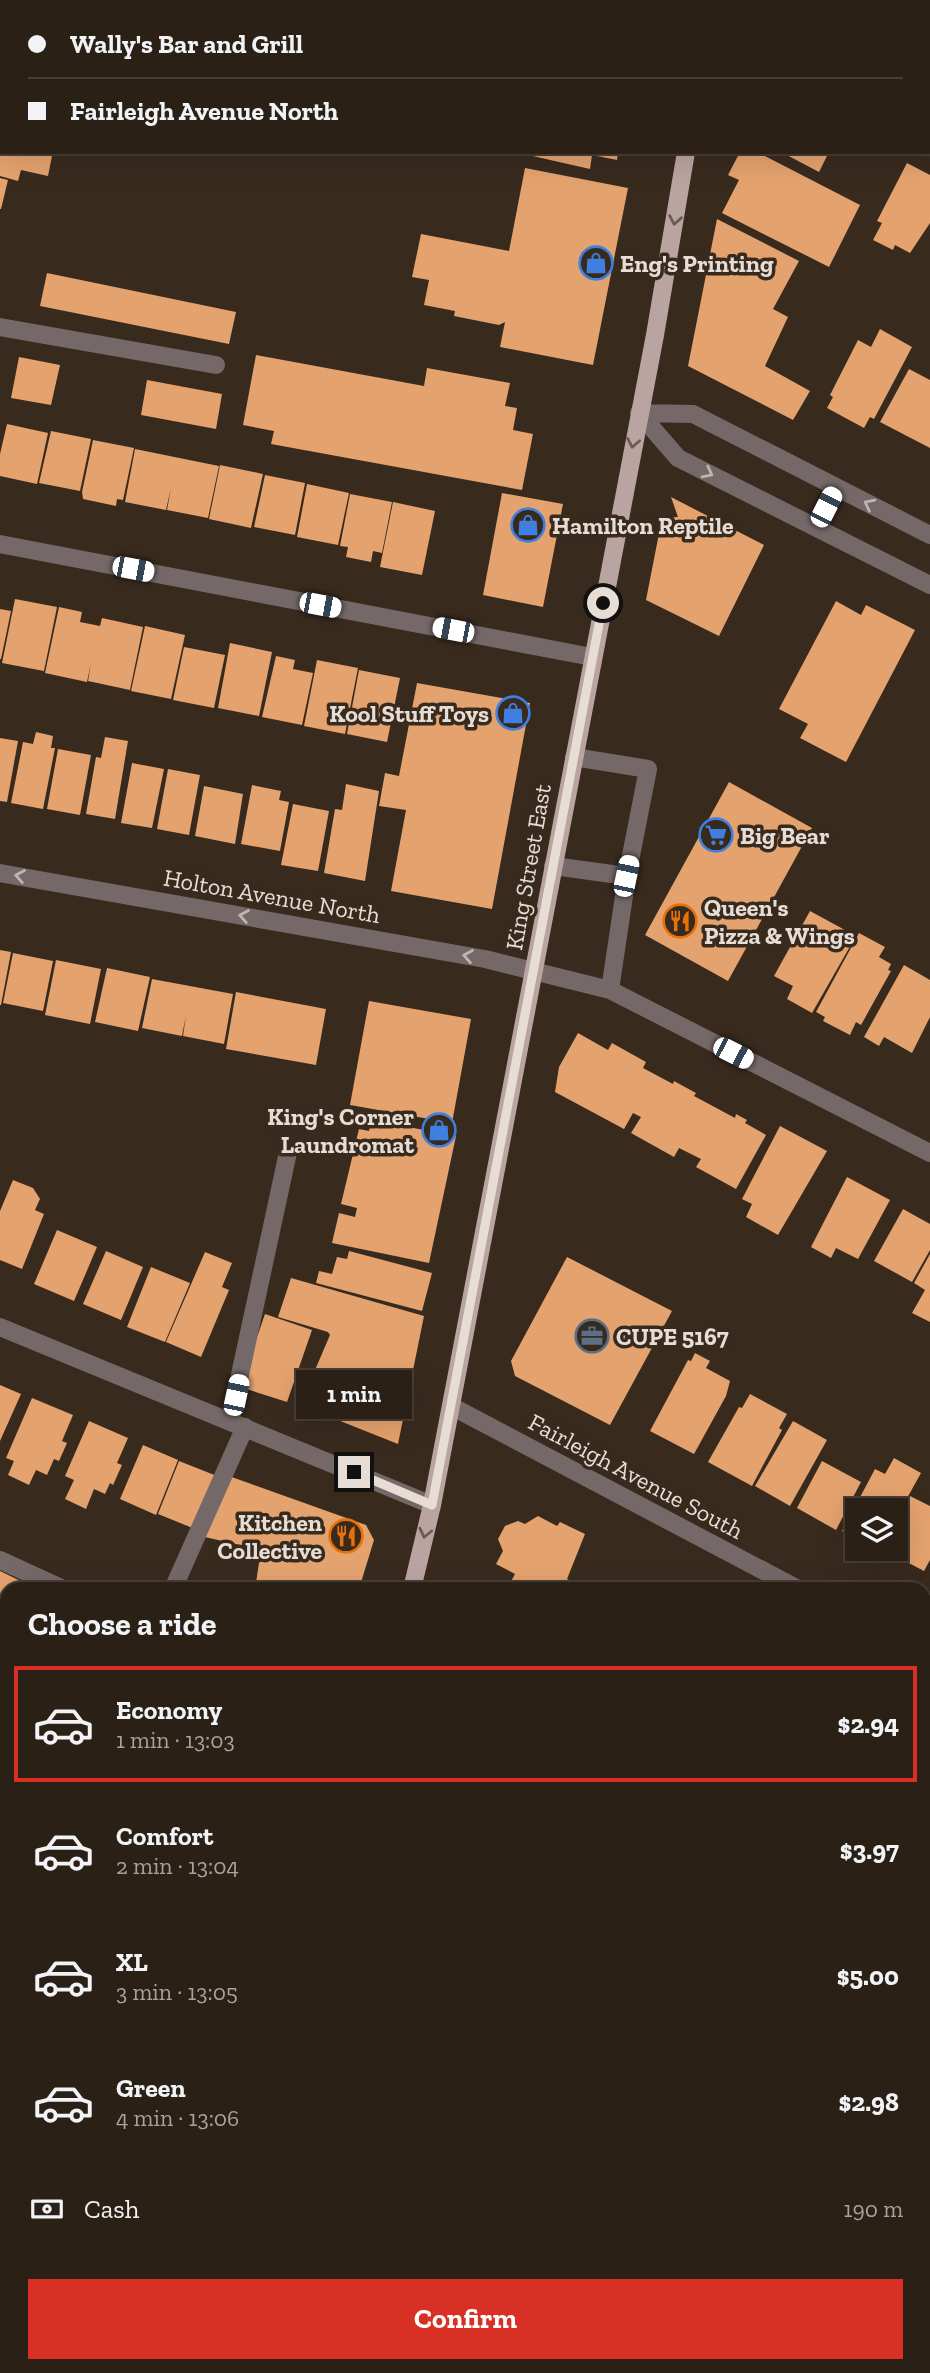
<!DOCTYPE html>
<html lang="en">
<head>
<meta charset="utf-8">
<style>
  body { margin:0; font-family:"Zilla Slab",serif; background:#372d23; color:#f1f3f6; height:100vh; display:flex; flex-direction:column; font-size:26px; white-space:nowrap }
  * { box-sizing:border-box; margin:0 }
  p { font-size:23px; color:#a6a3a1 }
  .icon { flex:none; width:38px; height:38px; fill:none; stroke:currentColor; stroke-width:2; stroke-linecap:round; stroke-linejoin:round }
  .map { position:relative; flex:1; overflow:hidden }
  .panel { position:absolute; left:0px; top:1582px; width:931px; height:791px; display:flex; flex-direction:column; background:#2b2016; border-radius:21px 21px 0 0; box-shadow:0 7px 28px #0002,0 0 0 2px #473e35 }
  .panel>* { flex:none }
  .top-card { position:absolute; left:0px; top:0px; width:931px; height:154px; box-shadow:0 7px 28px #0002,0 0 0 2px #473e35; display:grid; align-content:center; height:154px; padding:0 28px; background:#2b2016 }
  .fabs { position:absolute; left:845px; top:1498px; display:grid; gap:14px }
  .fabs a { display:grid; place-items:center; width:63px; height:63px; border-radius:0px; background:#2b2016; box-shadow:0 7px 28px #0002,0 0 0 2px #473e35; font-size:35px }
  .end { position:absolute; width:32px; height:32px; margin:-16px; border:9px solid #e7ddd5; background:#111; box-shadow:0 0 0 4px #111 }
  .from { border-radius:50% }
  .bubble { position:absolute; height:49px; border-radius:0px; background:#2b2016; box-shadow:0 7px 28px #0002,0 0 0 2px #473e35; font-size:23px; font-weight:800; line-height:49px; text-align:center }
  .car { position:absolute; width:21px; height:42px; margin:-21px -10px; border-radius:9px; box-shadow:0 0 5px 2px #0007; background:linear-gradient(#fff 24%,#345 0 40%,#fff 0 76%,#345 0 86%,#fff 0) }
  .top-card b { display:flex; align-items:center; gap:24px; height:66px; font-size:26px }
  .top-card b+b { border-top:2px solid #473e35 }
  .top-card i { width:18px; height:18px; background:#f1f3f6 }
  ul { padding:0; list-style:none }
  li { display:flex; align-items:center; gap:21px; height:116px; margin:0 14px 10px; padding:0 14px; border:4px solid transparent; border-radius:0px }
  li div { flex:1 }
  li b { display:block; font-size:26px }
  li em { font-style:normal; font-weight:800 }
  li.active { border-color:#d93025 }
  li>.icon { width:63px; height:63px; stroke-width:1.5 }
  h2 { padding:0 28px; font-size:32px; line-height:84px }
  .pay { display:flex; align-items:center; gap:18px; height:77px; padding:0 28px; font-size:26px }
  .pay p { margin-inline-start:auto }
  .cta { display:flex; gap:14px; margin-top:auto; padding:14px 28px }
  .cta a { flex:1; height:80px; border-radius:0px; background:#d93025; color:#fff; font-size:28px; font-weight:800; line-height:80px; text-align:center }
  .map>svg:first-child { display:block }
  .building { fill:#e4a26e }
  .lines { fill:none; stroke-linecap:round; stroke-linejoin:round }
  .minor { stroke:#746968; stroke-width:18 }
  .major { stroke:#baa4a2; stroke-width:18 }
  .oneway { stroke:#6d5b53 }
  .oneway2 { stroke:#bfb4af }
  .route { stroke:#e7ddd5; stroke-width:9 }
  .labels { text-anchor:middle; dominant-baseline:central; stroke-width:7; stroke-linejoin:round; paint-order:stroke }
  .poi-label { font-size:24px; font-weight:bold; fill:#e7ddd5; stroke:#392a1e; text-anchor:start }
  .street-label { font-size:24px; fill:#e7ddd5; stroke:#392a1e }
</style>
</head>
<body>
<div class="map">
<svg width="930" height="2373" viewBox="0 0 930 2373">
  <rect width="100%" height="100%" fill="#392a1e"/>
  <path class="building" d="M 0,152 L 52,156 L 48,176 L 21,170 L 18,181 L 0,176 Z
    M 515,152 L 618,152 L 617,160 L 592,155 L 590,169 Z
    M 740,152 L 757,152 L 860,205 L 829,267 L 722,213 L 739,180 L 728,175 Z
    M 781,152 L 829,152 L 819,172 Z
    M 907,163 L 930,175 L 930,223 L 910,253 L 895,245 L 893,250 L 873,240 L 882,223 L 877,221 Z
    M 525,168 L 628,188 L 593,365 L 500,347 L 505,322 L 499,325 L 454,316 L 455,311 L 424,305 L 429,280 L 412,277 L 421,234 L 509,251 Z
    M 0,178 L 8,180 L 1,209 L 0,209 Z
    M 717,219 L 799,261 L 773,309 L 788,317 L 765,366 L 810,391 L 793,420 L 688,366 Z
    M 47,273 L 236,312 L 229,344 L 40,306 Z
    M 880,329 L 912,347 L 874,419 L 870,417 L 864,428 L 827,408 L 833,397 L 830,395 L 858,340 L 871,347 Z
    M 256,355 L 424,386 L 427,368 L 510,383 L 505,406 L 517,408 L 513,430 L 533,434 L 522,490 L 271,444 L 274,431 L 243,425 Z
    M 19,357 L 60,365 L 51,405 L 11,398 Z
    M 909,369 L 930,380 L 930,448 L 880,422 Z
    M 147,380 L 222,394 L 216,429 L 141,415 Z
    M 7,424 L 48,433 L 37,484 L 0,476 L 0,454 Z
    M 51,431 L 91,439 L 80,491 L 39,483 Z
    M 93,440 L 134,448 L 123,500 L 117,499 L 116,506 L 83,499 L 82,492 Z
    M 135,449 L 219,466 L 208,518 L 167,510 L 171,488 L 166,510 L 125,502 Z
    M 220,465 L 263,474 L 251,528 L 209,519 Z
    M 265,475 L 305,483 L 295,535 L 254,527 Z
    M 307,484 L 349,493 L 338,545 L 297,537 Z
    M 502,493 L 563,504 L 543,607 L 483,595 Z
    M 350,494 L 392,502 L 382,553 L 373,551 L 371,562 L 346,557 L 348,547 L 340,546 Z
    M 671,497 L 764,545 L 719,636 L 646,600 L 662,518 L 678,517 Z
    M 393,502 L 435,511 L 422,575 L 380,567 Z
    M 15,599 L 57,607 L 44,671 L 2,663 Z
    M 836,601 L 861,615 L 866,605 L 915,630 L 846,762 L 800,738 L 808,724 L 779,709 Z
    M 59,607 L 82,612 L 80,622 L 100,626 L 102,618 L 143,627 L 130,690 L 88,681 L 91,663 L 87,682 L 45,673 Z
    M 0,609 L 11,611 L 1,659 L 0,659 Z
    M 145,626 L 185,635 L 171,699 L 131,691 Z
    M 230,643 L 272,652 L 259,716 L 218,708 Z
    M 184,647 L 225,655 L 214,708 L 173,700 Z
    M 276,656 L 295,660 L 293,669 L 313,673 L 302,725 L 262,717 Z
    M 317,660 L 358,668 L 345,734 L 304,726 Z
    M 359,670 L 400,678 L 387,742 L 347,734 Z
    M 417,683 L 530,703 L 492,909 L 391,891 L 406,810 L 379,806 L 385,773 L 399,776 Z
    M 36,732 L 53,736 L 51,748 L 55,748 L 43,809 L 11,803 L 23,742 L 33,744 Z
    M 105,737 L 128,741 L 115,819 L 86,814 L 96,757 L 101,758 Z
    M 0,738 L 18,741 L 7,802 L 0,801 Z
    M 58,749 L 91,755 L 80,815 L 47,809 Z
    M 132,763 L 164,769 L 152,828 L 121,823 Z
    M 168,769 L 200,775 L 189,835 L 157,829 Z
    M 729,782 L 812,828 L 728,981 L 645,935 Z
    M 346,784 L 379,791 L 365,881 L 324,873 L 335,809 L 342,810 Z
    M 252,785 L 281,791 L 279,800 L 289,802 L 280,851 L 241,844 Z
    M 204,786 L 243,794 L 235,844 L 195,836 Z
    M 293,804 L 329,811 L 318,871 L 281,865 Z
    M 810,911 L 856,936 L 812,1013 L 787,999 L 793,986 L 774,976 Z
    M 859,933 L 885,947 L 879,957 L 891,964 L 888,970 L 891,971 L 861,1025 L 856,1022 L 850,1035 L 823,1021 L 825,1017 L 816,1012 Z
    M 0,950 L 11,952 L 1,1005 L 0,1005 Z
    M 13,953 L 53,961 L 43,1011 L 3,1003 Z
    M 56,960 L 101,969 L 90,1024 L 45,1015 Z
    M 904,965 L 930,980 L 930,1017 L 912,1053 L 884,1037 L 879,1046 L 864,1037 Z
    M 107,968 L 150,977 L 138,1031 L 95,1022 Z
    M 152,979 L 233,994 L 224,1044 L 183,1036 L 186,1015 L 182,1036 L 142,1028 Z
    M 236,992 L 326,1009 L 316,1065 L 226,1049 Z
    M 369,1001 L 471,1019 L 452,1123 L 350,1105 Z
    M 578,1033 L 608,1050 L 612,1043 L 646,1062 L 643,1068 L 673,1084 L 674,1081 L 696,1093 L 694,1096 L 735,1118 L 736,1114 L 747,1120 L 745,1123 L 766,1135 L 736,1189 L 696,1167 L 701,1159 L 679,1148 L 674,1157 L 631,1133 L 641,1117 L 633,1113 L 624,1129 L 555,1092 L 559,1067 Z
    M 371,1120 L 456,1136 L 429,1263 L 332,1243 L 339,1213 L 355,1217 L 357,1208 L 341,1204 L 359,1129 L 369,1131 Z
    M 780,1126 L 827,1151 L 778,1235 L 746,1217 L 752,1204 L 742,1199 Z
    M 847,1177 L 890,1200 L 858,1259 L 836,1248 L 831,1258 L 811,1247 Z
    M 13,1180 L 33,1188 L 40,1199 L 35,1210 L 44,1214 L 22,1269 L 0,1260 L 0,1211 Z
    M 903,1209 L 930,1224 L 930,1250 L 912,1282 L 874,1261 Z
    M 57,1230 L 97,1247 L 74,1301 L 34,1284 Z
    M 106,1251 L 143,1267 L 121,1320 L 83,1304 Z
    M 349,1251 L 432,1273 L 422,1311 L 316,1283 L 319,1271 L 332,1274 L 337,1257 L 347,1259 Z
    M 205,1252 L 232,1263 L 222,1287 L 229,1290 L 201,1357 L 166,1342 Z
    M 930,1254 L 930,1322 L 912,1313 L 925,1290 L 914,1283 Z
    M 567,1257 L 672,1311 L 610,1425 L 515,1376 L 511,1361 Z
    M 151,1267 L 190,1283 L 165,1342 L 127,1327 Z
    M 291,1278 L 424,1316 L 398,1444 L 300,1405 L 330,1335 L 328,1332 L 278,1317 Z
    M 265,1314 L 312,1330 L 287,1402 L 240,1387 Z
    M 695,1353 L 710,1361 L 706,1368 L 730,1381 L 726,1396 L 694,1454 L 650,1431 L 688,1360 L 691,1361 Z
    M 0,1385 L 21,1394 L 0,1441 Z
    M 750,1394 L 787,1414 L 779,1428 L 782,1430 L 752,1486 L 708,1462 L 739,1407 L 742,1408 Z
    M 32,1398 L 73,1415 L 62,1441 L 67,1443 L 59,1461 L 54,1459 L 47,1475 L 36,1470 L 29,1485 L 8,1475 L 14,1461 L 6,1458 Z
    M 89,1421 L 128,1438 L 117,1463 L 122,1465 L 113,1485 L 110,1483 L 105,1494 L 94,1489 L 86,1509 L 65,1499 L 74,1480 L 65,1476 Z
    M 793,1421 L 827,1440 L 790,1506 L 755,1486 Z
    M 143,1445 L 178,1460 L 156,1515 L 120,1499 Z
    M 894,1458 L 921,1473 L 896,1518 L 896,1510 L 858,1510 L 858,1539 L 842,1531 L 875,1469 L 885,1474 Z
    M 179,1461 L 217,1476 L 195,1529 L 158,1514 Z
    M 822,1461 L 861,1482 L 836,1530 L 797,1508 Z
    M 229,1476 L 366,1525 L 374,1540 L 359,1589 L 255,1589 L 261,1550 L 205,1537 Z
    M 910,1496 L 930,1506 L 930,1560 L 924,1571 L 882,1549 L 896,1549 L 896,1522 Z
    M 538,1516 L 557,1526 L 560,1522 L 585,1534 L 567,1579 L 587,1589 L 493,1589 L 497,1581 L 508,1587 L 515,1574 L 496,1564 L 503,1551 L 498,1539 L 505,1526 L 518,1521 L 525,1524 Z
    M 0,1571 L 37,1589 L 7,1589 L 7,1635 L 0,1631 Z
    M 0,1673 L 7,1676 L 7,1701 L 0,1715 Z
    M 926,1741 L 930,1743 L 930,1810 L 924,1807 Z
    M 0,1875 L 7,1879 L 7,1920 L 0,1934 Z
    M 930,1932 L 930,2003 L 924,2000 L 924,1934 L 928,1936 Z
    M 0,2085 L 7,2088 L 7,2099 L 0,2112 Z
    M 7,2108 L 7,2163 L 0,2160 L 0,2122 Z
    M 924,2146 L 930,2149 L 930,2200 L 924,2212 Z
    M 7,2270 L 7,2366 L 132,2366 L 130,2373 L 0,2373 L 0,2289 Z
    M 312,2366 L 401,2366 L 404,2367 L 401,2373 L 316,2373 L 318,2369 Z
    M 562,2366 L 565,2366 L 579,2373 L 558,2373 Z
    M 576,2366 L 636,2366 L 633,2373 L 590,2373 Z
    M 793,2366 L 803,2366 L 816,2373 L 789,2373 Z
    M 816,2366 L 855,2366 L 852,2373 L 829,2373 Z"/>
  <g class="lines">
    <path class="minor" d="M 727,0 L 730,2
      M 929,99 L 930,100
      M 0,327 L 216,365
      M 639,413 L 678,458 L 930,585
      M 639,413 L 693,414 L 930,535
      M 816,527 L 836,487
      M 0,544 L 592,657
      M 574,757 L 648,769 L 627,876 L 610,990
      M 553,866 L 627,876
      M 0,873 L 485,959 L 610,990 L 930,1153
      M 0,1327 L 432,1505
      M 451,1406 L 798,1589
      M 230,1421 L 287,1157
      M 0,1560 L 63,1589
      M 173,1589 L 245,1427
      M 924,1656 L 930,1659
      M 0,1810 L 7,1813
      M 0,2017 L 7,2021
      M 924,2083 L 930,2086
      M 4,2225 L 7,2218
      M 709,2373 L 713,2366"/>
    <path class="major" d="M 712,2 L 712,0
      M 412,1589 L 432,1505 L 655,335 L 686,152
      M 189,2373 L 191,2366"/>
  </g>
  <defs><path id="oneway-chevron" d="M-2-3.5L2.5 0L-2 3.5" fill="none" stroke-width="1.6" stroke-linecap="round" stroke-linejoin="round" transform="scale(1.75)"/></defs>
  <g class="oneway">
    <use href="#oneway-chevron" transform="translate(675 220) rotate(100)"/>
    <use href="#oneway-chevron" transform="translate(633 443) rotate(101)"/>
    <use href="#oneway-chevron" transform="translate(425 1533) rotate(103)"/>
  </g>
  <g class="oneway2">
    <use href="#oneway-chevron" transform="translate(708 473) rotate(27)"/>
    <use href="#oneway-chevron" transform="translate(869 504) rotate(-153)"/>
    <use href="#oneway-chevron" transform="translate(20 876) rotate(-170)"/>
    <use href="#oneway-chevron" transform="translate(244 916) rotate(-170)"/>
    <use href="#oneway-chevron" transform="translate(468 956) rotate(-170)"/>
  </g>
  <g class="lines">
    <path class="route" d="M 354,1472 L 432,1505 L 603,603"/>
  </g>
  <defs>
    <symbol id="shop-ring" viewBox="-11 -11 22 22"><circle r="9.5" fill="#392a1e" stroke="#3f7fe0" stroke-width="1.5"/><path d="M-5-2.5h2.3a2.7 3.5 0 0 1 5.4 0H5L5.5 6h-11ZM-1.5-2.5h3a1.5 2.3 0 0 0-3 0Z" fill="#3f7fe0"/></symbol>
    <symbol id="supermarket-ring" viewBox="-11 -11 22 22"><circle r="9.5" fill="#392a1e" stroke="#3f7fe0" stroke-width="1.5"/><path d="M-6-5.5h2.5l.6 2H6L4.5 2H-2.5L-4.4-4H-6ZM-1.5 3.2a1.3 1.3 0 1 0 .1 0ZM3 3.2a1.3 1.3 0 1 0 .1 0Z" fill="#3f7fe0"/></symbol>
    <symbol id="restaurant-ring" viewBox="-11 -11 22 22"><circle r="9.5" fill="#392a1e" stroke="#e8710a" stroke-width="1.5"/><path d="M-5-6h1v4h1v-4h1v4h1v-4h1v5L-1.5 .5V6h-2V.5L-5-1ZM5-6V6H3V1.5H1.5Q1.5-4 5-6Z" fill="#e8710a"/></symbol>
    <symbol id="office-ring" viewBox="-11 -11 22 22"><circle r="9.5" fill="#392a1e" stroke="#5c6f8a" stroke-width="1.5"/><path d="M-6-3h4V-5.5h4V-3h4V5H-6ZM-1-4.5V-3h2v-1.5ZM-6 0V1H6V0Z" fill="#5c6f8a"/></symbol>
  </defs>
  <g fill-rule="evenodd">
    <use href="#shop-ring" x="577" y="244" width="38" height="38"/>
    <use href="#shop-ring" x="509" y="506" width="38" height="38"/>
    <use href="#shop-ring" x="494" y="694" width="38" height="38"/>
    <use href="#supermarket-ring" x="697" y="816" width="38" height="38"/>
    <use href="#restaurant-ring" x="661" y="902" width="38" height="38"/>
    <use href="#shop-ring" x="420" y="1111" width="38" height="38"/>
    <use href="#office-ring" x="573" y="1317" width="38" height="38"/>
    <use href="#restaurant-ring" x="327" y="1517" width="38" height="38"/>
  </g>
  <g class="labels">
    <g class="poi-label">
      <text x="620" y="263">Eng's Printing</text>
      <text x="552" y="525">Hamilton Reptile</text>
      <text x="489" y="713" text-anchor="end">Kool Stuff Toys</text>
      <text x="740" y="835">Big Bear</text>
      <text x="704" y="907">Queen's<tspan x="704" dy="28">Pizza &amp; Wings</tspan></text>
      <text x="414" y="1116" text-anchor="end">King's Corner<tspan x="414" dy="28">Laundromat</tspan></text>
      <text x="616" y="1336">CUPE 5167</text>
      <text x="322" y="1522" text-anchor="end">Kitchen<tspan x="322" dy="28">Collective</tspan></text>
    </g>
    <g class="street-label">
      <text transform="translate(528 867) rotate(-80)">King Street East</text>
      <text transform="translate(272 896) rotate(10)">Holton Avenue North</text>
      <text transform="translate(636 1476) rotate(28)">Fairleigh Avenue South</text>
    </g>
  </g>
</svg>
<div class="fabs">
<a><svg class="icon" aria-label="layers" viewBox="0 0 24 24"><path d="M12 4l9 5-9 5-9-5zM3 14l9 5 9-5"/></svg></a>
</div>
<i class="end from" style="left:603px;top:603px"></i>
<i class="end" style="left:354px;top:1472px"></i>
<div class="bubble" style="left:296px;top:1370px;width:116px">1 min</div>
<i class="car" style="left:826px;top:507px;rotate:27deg"></i>
<i class="car" style="left:133px;top:569px;rotate:101deg"></i>
<i class="car" style="left:320px;top:605px;rotate:101deg"></i>
<i class="car" style="left:453px;top:630px;rotate:281deg"></i>
<i class="car" style="left:626px;top:876px;rotate:12deg"></i>
<i class="car" style="left:733px;top:1053px;rotate:117deg"></i>
<i class="car" style="left:236px;top:1395px;rotate:12deg"></i>
<div class="top-card">
<b><i class="from"></i>Wally's Bar and Grill</b>
<b><i></i>Fairleigh Avenue North</b>
</div>
<section class="panel">
<h2>Choose a ride</h2>
<ul>
<li class="active"><svg class="icon" aria-label="car" viewBox="0 0 24 24"><path d="M5 17H2v-5l4-1 3-4h7l3 4 3 1v5h-3M9 17h6M6 11h13"/><circle cx="7" cy="17" r="2"/><circle cx="17" cy="17" r="2"/></svg><div><b>Economy</b><p>1 min · 13:03</p></div><em>$2.94</em></li>
<li><svg class="icon" aria-label="car" viewBox="0 0 24 24"><path d="M5 17H2v-5l4-1 3-4h7l3 4 3 1v5h-3M9 17h6M6 11h13"/><circle cx="7" cy="17" r="2"/><circle cx="17" cy="17" r="2"/></svg><div><b>Comfort</b><p>2 min · 13:04</p></div><em>$3.97</em></li>
<li><svg class="icon" aria-label="car" viewBox="0 0 24 24"><path d="M5 17H2v-5l4-1 3-4h7l3 4 3 1v5h-3M9 17h6M6 11h13"/><circle cx="7" cy="17" r="2"/><circle cx="17" cy="17" r="2"/></svg><div><b>XL</b><p>3 min · 13:05</p></div><em>$5.00</em></li>
<li><svg class="icon" aria-label="car" viewBox="0 0 24 24"><path d="M5 17H2v-5l4-1 3-4h7l3 4 3 1v5h-3M9 17h6M6 11h13"/><circle cx="7" cy="17" r="2"/><circle cx="17" cy="17" r="2"/></svg><div><b>Green</b><p>4 min · 13:06</p></div><em>$2.98</em></li>
</ul>
<div class="pay"><svg class="icon" aria-label="cash" viewBox="0 0 24 24"><path d="M3 7h18v10H3z"/><circle cx="12" cy="12" r="2"/></svg>Cash<p>190 m</p></div>
<div class="cta"><a>Confirm</a></div>
</section>
</div>
</body>
</html>
